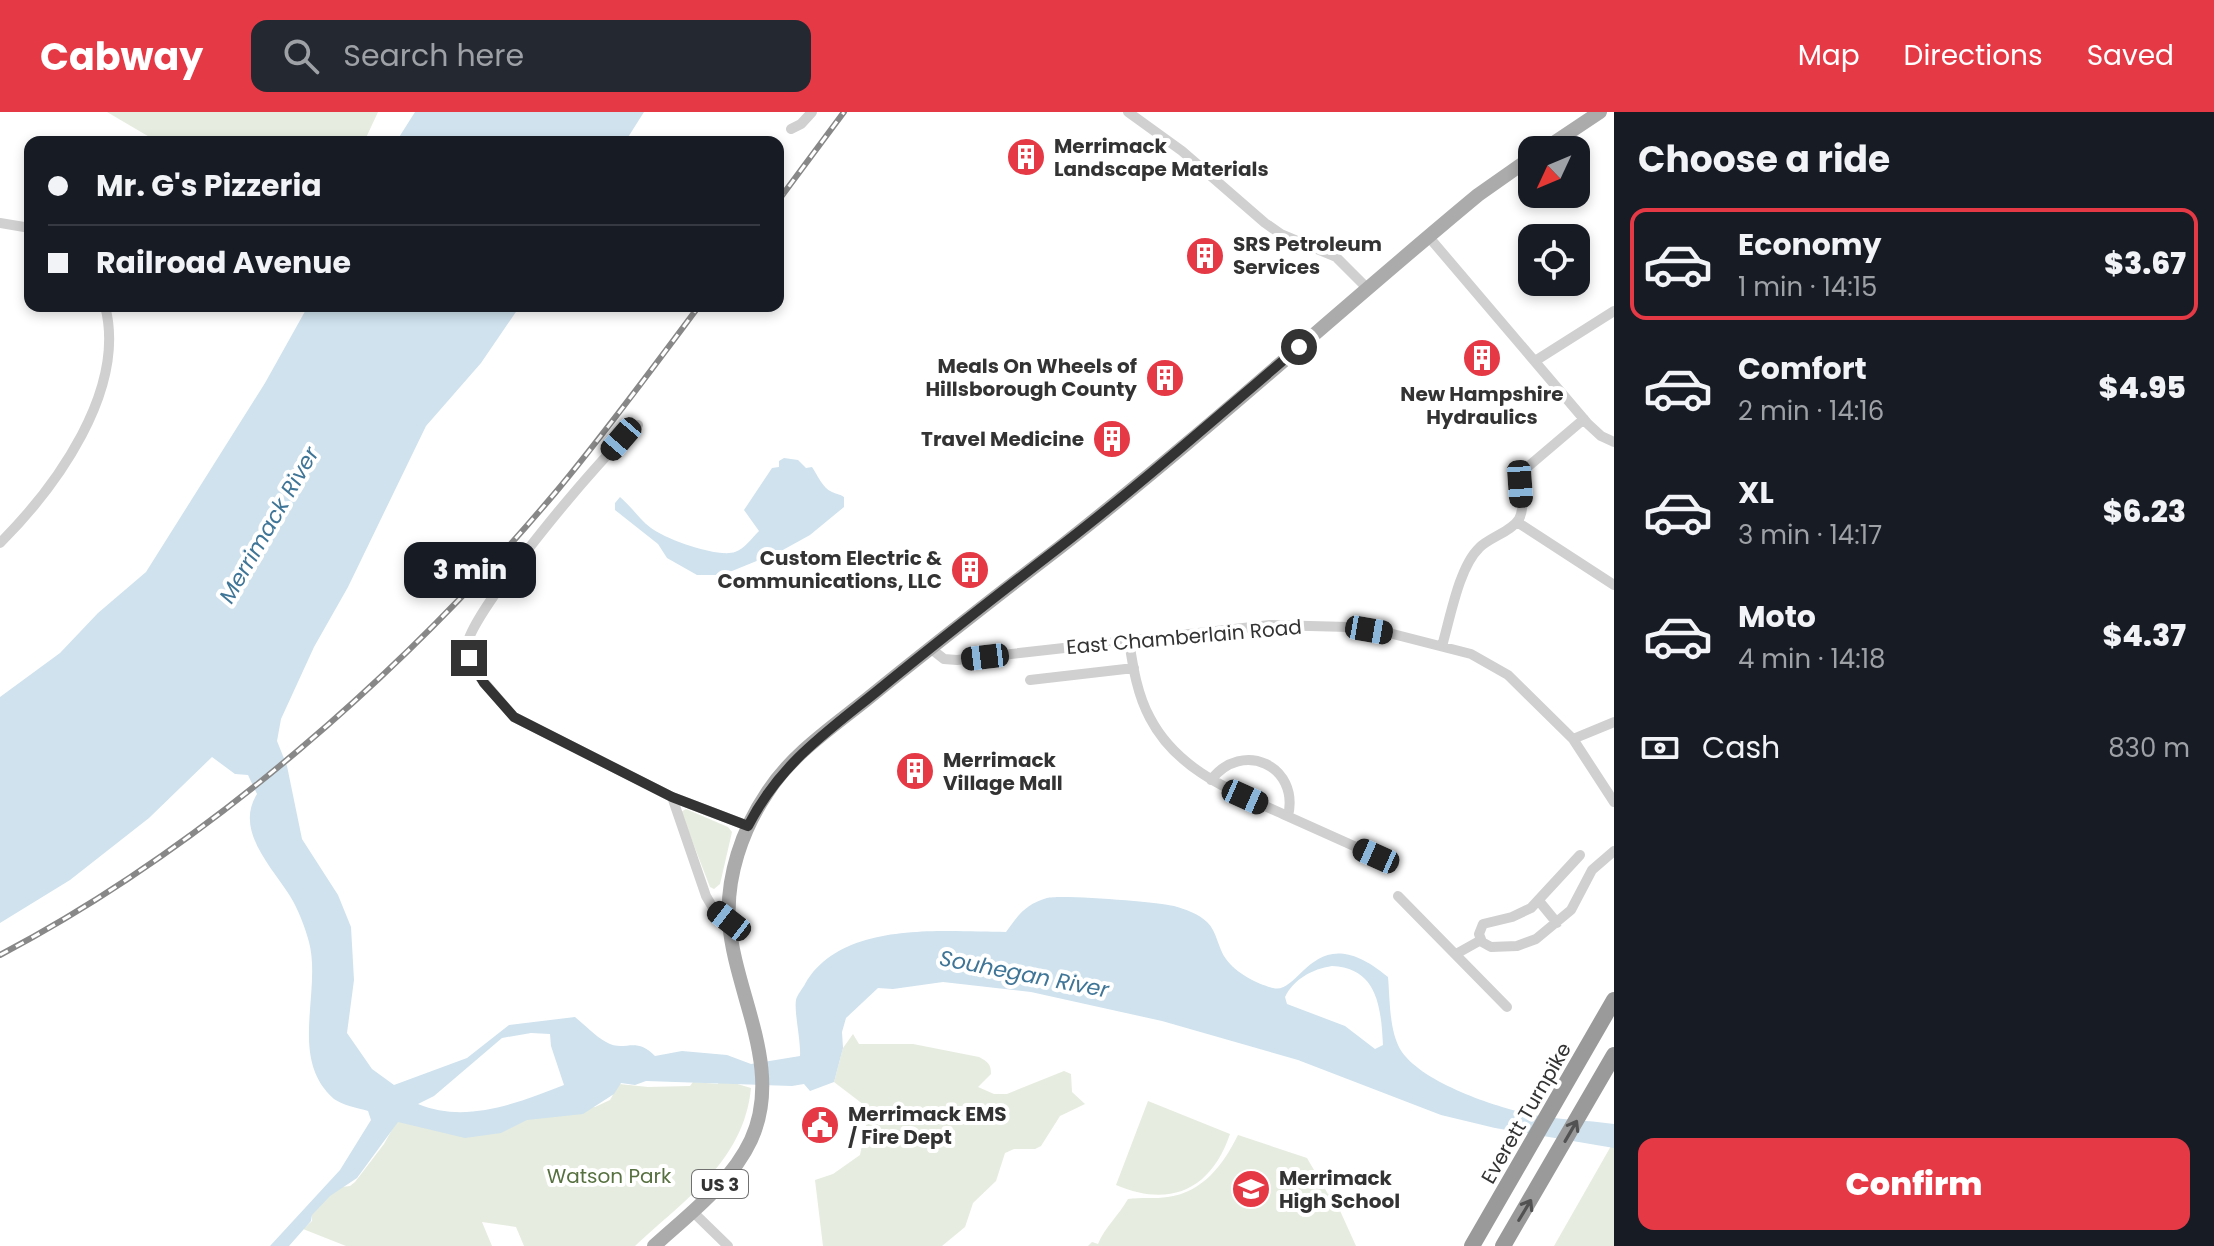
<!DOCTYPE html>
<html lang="en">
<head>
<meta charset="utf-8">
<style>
  body { margin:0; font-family:Poppins,sans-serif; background:#242831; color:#f1f3f6; height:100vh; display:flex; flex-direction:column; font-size:30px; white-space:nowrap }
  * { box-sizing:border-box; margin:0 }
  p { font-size:26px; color:#9ea1a6 }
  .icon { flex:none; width:44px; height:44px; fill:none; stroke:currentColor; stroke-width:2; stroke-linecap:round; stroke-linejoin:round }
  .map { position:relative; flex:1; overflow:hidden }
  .sheet { display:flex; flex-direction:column; background:#171b24; width:600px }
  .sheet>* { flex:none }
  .guide { position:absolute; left:24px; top:24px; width:760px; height:176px; border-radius:16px; box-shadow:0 4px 12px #0003; display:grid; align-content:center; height:176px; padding:0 24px; background:#171b24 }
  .needle { width:52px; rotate:226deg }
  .fabs { position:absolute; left:1518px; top:24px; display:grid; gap:16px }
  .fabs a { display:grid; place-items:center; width:72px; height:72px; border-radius:16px; background:#171b24; box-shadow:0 4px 12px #0003; font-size:40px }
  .end { position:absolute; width:36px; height:36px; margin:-18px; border:10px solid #333; background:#fff; box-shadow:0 0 0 4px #fff }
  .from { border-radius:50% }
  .bubble { position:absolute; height:56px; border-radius:16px; background:#171b24; box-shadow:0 4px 12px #0003; font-size:26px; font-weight:800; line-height:56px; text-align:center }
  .car { position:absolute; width:24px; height:48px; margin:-24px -12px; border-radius:10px; box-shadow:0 0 6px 2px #0007; background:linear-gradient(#222 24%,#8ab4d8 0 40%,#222 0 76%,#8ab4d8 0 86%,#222 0) }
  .guide b { display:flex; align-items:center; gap:28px; height:76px; font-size:30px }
  .guide b+b { border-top:2px solid #363941 }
  .guide i { width:20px; height:20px; background:#f1f3f6 }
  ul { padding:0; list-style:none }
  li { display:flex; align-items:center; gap:24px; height:112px; margin:0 16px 12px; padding:0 8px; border:4px solid transparent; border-radius:16px }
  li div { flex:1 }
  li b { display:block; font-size:30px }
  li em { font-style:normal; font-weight:800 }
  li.on { border-color:#e63946 }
  li>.icon { width:72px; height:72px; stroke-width:1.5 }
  h2 { padding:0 24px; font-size:36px; line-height:96px }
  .pay { display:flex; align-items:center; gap:20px; height:88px; padding:0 24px; font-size:30px }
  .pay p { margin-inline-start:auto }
  .cta { display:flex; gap:16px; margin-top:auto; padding:16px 24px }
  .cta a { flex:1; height:92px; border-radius:16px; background:#e63946; color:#fff; font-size:32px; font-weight:800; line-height:92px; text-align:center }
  header { display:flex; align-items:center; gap:48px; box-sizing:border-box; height:112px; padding:0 40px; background:#e63946; color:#fff }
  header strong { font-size:38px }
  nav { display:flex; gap:44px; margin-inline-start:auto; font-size:28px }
  .search { width:560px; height:72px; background:#242831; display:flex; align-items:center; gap:20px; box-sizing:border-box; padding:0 28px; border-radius:16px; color:#9ea1a6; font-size:30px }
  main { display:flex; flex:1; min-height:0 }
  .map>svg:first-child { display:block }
  .green { fill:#e6ecdf }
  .water { fill:#cfe2ee; fill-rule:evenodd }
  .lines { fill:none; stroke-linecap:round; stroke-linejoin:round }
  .minor { stroke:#d0d0d0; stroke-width:10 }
  .major { stroke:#ababab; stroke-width:14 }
  .highway { stroke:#9a9a9a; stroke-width:16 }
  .rail-casing { stroke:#888; stroke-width:6 }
  .rail { stroke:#fff; stroke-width:3; stroke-dasharray:9; stroke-linecap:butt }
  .oneway { stroke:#525252 }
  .route { stroke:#333; stroke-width:10 }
  .labels { text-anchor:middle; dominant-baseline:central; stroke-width:8; stroke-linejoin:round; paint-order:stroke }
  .shield { fill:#fff; stroke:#707070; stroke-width:2 }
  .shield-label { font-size:18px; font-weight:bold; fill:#333 }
  .poi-label { font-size:20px; font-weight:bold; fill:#333; stroke:#fff; text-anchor:start }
  .street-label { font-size:20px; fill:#333; stroke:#fff }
  .park-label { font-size:20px; fill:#56703f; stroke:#fff }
  .water-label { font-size:22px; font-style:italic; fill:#3f7597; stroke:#fff }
</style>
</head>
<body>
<header>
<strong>Cabway</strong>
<div class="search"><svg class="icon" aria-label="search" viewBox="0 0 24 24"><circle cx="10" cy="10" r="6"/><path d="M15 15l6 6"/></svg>Search here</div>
<nav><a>Map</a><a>Directions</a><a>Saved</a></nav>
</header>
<main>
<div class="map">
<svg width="1614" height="1134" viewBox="0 0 1614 1134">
  <rect width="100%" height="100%" fill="#fff"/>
  <path class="green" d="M 107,0 L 378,0 L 364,30 L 158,30 Z
    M 686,697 L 728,715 L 732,720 L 720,772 L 714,777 L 710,775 L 681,700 Z
    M 853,922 L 859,932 L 913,932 L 979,945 C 988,950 991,952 991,962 L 978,975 L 994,982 L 1007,982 L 1064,959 L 1071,962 L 1072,980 L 1085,992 L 1060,1004 L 1041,1034 L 1035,1037 L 1014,1037 L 1005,1041 L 996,1069 L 973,1091 L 965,1115 L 942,1134 L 823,1134 L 815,1068 L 833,1062 L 860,1043 L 868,1003 L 868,996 L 834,970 L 843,936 Z
    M 720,967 L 751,976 C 744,1049 684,1088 635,1134 L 524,1134 L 516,1115 L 482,1110 L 492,1134 L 346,1134 L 303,1117 L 312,1109 L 312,1101 L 334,1076 L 350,1074 L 355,1070 L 384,1032 L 398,1007 L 527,1002 L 595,995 L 610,988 L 619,972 L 648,975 L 690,974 L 693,970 L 718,972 Z
    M 1148,989 L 1230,1022 C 1211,1078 1170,1096 1116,1073 Z
    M 1238,1023 L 1307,1046 L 1328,1082 L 1332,1081 L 1356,1134 L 1088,1134 L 1092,1130 L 1098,1132 C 1105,1115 1119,1103 1128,1087 C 1141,1085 1155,1087 1168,1085 C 1203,1080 1223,1053 1238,1023 Z
    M 1611,1034 L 1614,1034 L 1614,1134 L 1554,1134 Z"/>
  <path class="water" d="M 415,0 L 644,0 L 625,30 L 396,30 Z
    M 308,194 L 520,194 L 481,251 L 426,314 L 348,475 L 314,535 L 281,607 L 277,629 L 287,654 L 302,727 L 338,783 L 351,815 L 354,868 L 347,921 L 372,957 L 394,973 L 467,946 L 509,913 L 575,905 C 585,913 595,924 606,930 C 625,941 635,923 655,944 L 682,939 L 727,943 L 751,952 L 800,944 C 801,929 794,900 796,888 C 797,883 803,876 805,872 C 842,808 943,820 1006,820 C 1018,803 1026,792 1047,786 C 1060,782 1159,790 1174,794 C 1185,797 1199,802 1207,810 C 1217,819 1218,837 1226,847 C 1236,861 1257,872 1273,876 C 1301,884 1314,803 1388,865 C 1390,887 1389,917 1400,937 C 1420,970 1493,994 1529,1002 C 1557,1008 1586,1008 1614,1012 L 1614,1036 L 1495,1016 L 1441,1003 L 1298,948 L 1162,909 L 1031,880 L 943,870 L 893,877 L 878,876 L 846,906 L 842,920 L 843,936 L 834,970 L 810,979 L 804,972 L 792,974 L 646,969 L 635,973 L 621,971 L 614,982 L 583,1002 L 527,1008 L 501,1021 L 465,1026 L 398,1010 L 357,1066 L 330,1084 L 312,1103 L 311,1109 L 289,1134 L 270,1134 L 340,1058 L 371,1008 L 368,999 C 358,996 342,993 334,987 C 288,947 322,880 309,830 C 305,815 298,797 290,784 C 272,755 234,718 257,682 L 248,663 L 235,662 L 212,645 L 149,706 L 70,768 L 0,811 L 0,585 L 60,541 L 98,501 L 146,460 L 265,271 ZM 1332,854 C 1378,856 1381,896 1383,933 L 1375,937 L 1345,914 L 1287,892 L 1285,885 C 1294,867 1312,857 1332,854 ZM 531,921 L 550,922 L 551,934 L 564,973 C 518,991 466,1012 418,992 L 434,984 L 502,926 Z
    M 784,346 L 798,348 L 806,356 L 812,355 C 817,362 823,377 832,380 C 836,382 840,382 844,385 L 844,395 L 810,423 L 781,439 L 732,459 L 716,463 L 697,463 L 667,446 L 658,432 L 615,398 L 615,391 L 620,385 C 632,395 639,407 651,416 C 665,427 718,446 735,440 C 744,437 752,426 759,419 L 744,398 L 772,356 L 779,355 L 779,349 Z"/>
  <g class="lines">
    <path class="minor" d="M 1128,0 L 1182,39 L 1265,111 L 1281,122 L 1336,145 L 1367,176
      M 791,17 L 801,12 L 812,0
      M 0,111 L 30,116
      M 1428,124 L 1588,312 L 1601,324 L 1614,330
      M 1535,249 L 1614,199
      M 638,313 C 607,336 469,502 467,534 L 478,563 L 514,605 L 672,685 L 706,784 L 713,796 L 729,809
      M 1517,410 L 1614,473
      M 0,431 C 56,375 127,278 105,194
      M 1129,529 C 1133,555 1137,582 1150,606 C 1178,660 1235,680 1287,704 C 1323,720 1359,736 1394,752
      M 1442,534 C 1450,507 1459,455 1479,436 C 1490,425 1511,420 1519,407 C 1527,392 1517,374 1524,358 L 1584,307
      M 930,536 L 944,547 L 957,548 L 1270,513 L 1349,515 L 1389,521 L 1471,542 L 1508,563 L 1573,627 L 1614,690
      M 1030,568 L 1134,556
      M 1573,627 L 1614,610
      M 1211,668 C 1242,627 1300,654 1288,704
      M 672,685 L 748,714
      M 1580,743 L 1531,796 L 1512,805 L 1483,812 L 1479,822 L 1482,830 L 1491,835 L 1517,834 L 1536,827 L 1571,798 L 1592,758 L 1614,739
      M 1398,784 L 1507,895
      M 1539,789 L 1557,811
      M 1456,842 L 1481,828
      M 692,1099 L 728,1134"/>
    <path class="major" d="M 1543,38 L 1600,0
      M 654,1134 C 688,1103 731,1071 751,1028 C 784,956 735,883 729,810 C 726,765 742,718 767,681 C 791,643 831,616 866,588 C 930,536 994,486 1059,436 C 1203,323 1338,199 1478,83 L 1532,45"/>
    <path class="highway" d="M 1472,1134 L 1614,888
      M 1503,1134 L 1614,943"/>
    <defs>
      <path id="rail" d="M 778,89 L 844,0
        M 0,843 C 207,734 405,559 555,381 C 605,321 652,257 699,194"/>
    </defs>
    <use href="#rail" class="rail-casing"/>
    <use href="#rail" class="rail"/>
  </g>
  <defs><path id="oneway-shaft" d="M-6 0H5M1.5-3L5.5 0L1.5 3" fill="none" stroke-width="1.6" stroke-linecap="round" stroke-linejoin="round" transform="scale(2)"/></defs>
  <g class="oneway">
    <use href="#oneway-shaft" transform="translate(1571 1019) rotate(-60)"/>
    <use href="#oneway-shaft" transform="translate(1525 1098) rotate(-59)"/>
  </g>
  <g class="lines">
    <path class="route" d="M 469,546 L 484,571 L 514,605 L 672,685 L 748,714 C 780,652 824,622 876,580 C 936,531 996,484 1057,437 C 1140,373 1219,303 1299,235"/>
  </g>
  <defs>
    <symbol id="building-disc" viewBox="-11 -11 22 22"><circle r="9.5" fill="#e63946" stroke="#fff"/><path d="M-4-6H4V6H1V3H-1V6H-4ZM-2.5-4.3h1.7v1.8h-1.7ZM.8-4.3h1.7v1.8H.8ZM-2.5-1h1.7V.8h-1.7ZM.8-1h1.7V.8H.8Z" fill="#fff"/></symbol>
    <symbol id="civic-disc" viewBox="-11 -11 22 22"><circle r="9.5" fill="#e63946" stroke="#fff"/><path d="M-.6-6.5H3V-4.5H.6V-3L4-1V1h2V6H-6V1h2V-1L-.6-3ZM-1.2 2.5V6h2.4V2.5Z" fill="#fff"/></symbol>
    <symbol id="school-disc" viewBox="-11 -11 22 22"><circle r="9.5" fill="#e63946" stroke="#fff"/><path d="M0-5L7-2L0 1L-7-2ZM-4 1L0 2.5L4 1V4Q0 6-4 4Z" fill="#fff"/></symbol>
  </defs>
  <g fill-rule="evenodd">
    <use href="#building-disc" x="1004" y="23" width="44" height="44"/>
    <use href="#building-disc" x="1183" y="122" width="44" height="44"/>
    <use href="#building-disc" x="1460" y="224" width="44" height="44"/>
    <use href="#building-disc" x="1143" y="244" width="44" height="44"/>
    <use href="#building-disc" x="1090" y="305" width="44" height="44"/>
    <use href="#building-disc" x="948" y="436" width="44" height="44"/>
    <use href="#building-disc" x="893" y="637" width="44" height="44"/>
    <use href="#civic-disc" x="798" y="991" width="44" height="44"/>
    <use href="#school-disc" x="1229" y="1055" width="44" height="44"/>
  </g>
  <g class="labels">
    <rect class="shield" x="692" y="1058" width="56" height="28" rx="6"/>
    <g class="shield-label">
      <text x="720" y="1072">US 3</text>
    </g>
    <g class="poi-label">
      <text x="1054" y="34">Merrimack<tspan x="1054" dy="23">Landscape Materials</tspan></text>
      <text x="1233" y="132">SRS Petroleum<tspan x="1233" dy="23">Services</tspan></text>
      <text x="1137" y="254" text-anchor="end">Meals On Wheels of<tspan x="1137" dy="23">Hillsborough County</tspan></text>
      <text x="1482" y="282" text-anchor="middle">New Hampshire<tspan x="1482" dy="23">Hydraulics</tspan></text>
      <text x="1084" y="327" text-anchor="end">Travel Medicine</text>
      <text x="942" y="446" text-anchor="end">Custom Electric &amp;<tspan x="942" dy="23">Communications, LLC</tspan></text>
      <text x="943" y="648">Merrimack<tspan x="943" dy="23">Village Mall</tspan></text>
      <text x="848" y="1002">Merrimack EMS<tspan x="848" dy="23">/ Fire Dept</tspan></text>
      <text x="1279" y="1066">Merrimack<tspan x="1279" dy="23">High School</tspan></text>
    </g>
    <g class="street-label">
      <text transform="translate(1184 525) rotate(-5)">East Chamberlain Road</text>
      <text transform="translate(1526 1001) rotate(-60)">Everett Turnpike</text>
    </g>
    <g class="park-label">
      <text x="609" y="1064">Watson Park</text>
    </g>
    <g class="water-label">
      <text transform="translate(269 413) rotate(-60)">Merrimack River</text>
      <text transform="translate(1024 862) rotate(11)">Souhegan River</text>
    </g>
  </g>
</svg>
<div class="fabs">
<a><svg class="needle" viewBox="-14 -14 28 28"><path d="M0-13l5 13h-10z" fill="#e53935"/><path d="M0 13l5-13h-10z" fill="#9ea1a6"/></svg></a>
<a><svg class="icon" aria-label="locate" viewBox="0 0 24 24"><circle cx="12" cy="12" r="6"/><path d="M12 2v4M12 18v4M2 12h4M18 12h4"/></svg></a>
</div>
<i class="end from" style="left:1299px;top:235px"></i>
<i class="end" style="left:469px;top:546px"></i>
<div class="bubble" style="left:404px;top:430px;width:132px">3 min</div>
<i class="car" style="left:621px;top:327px;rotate:221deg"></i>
<i class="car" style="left:1520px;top:372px;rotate:176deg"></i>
<i class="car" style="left:1369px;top:518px;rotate:100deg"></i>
<i class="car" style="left:985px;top:545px;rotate:263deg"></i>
<i class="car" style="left:1245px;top:685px;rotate:114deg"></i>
<i class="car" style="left:1376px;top:744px;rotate:294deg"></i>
<i class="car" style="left:729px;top:809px;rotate:308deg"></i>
<div class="guide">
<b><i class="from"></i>Mr. G's Pizzeria</b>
<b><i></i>Railroad Avenue</b>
</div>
</div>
<section class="sheet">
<h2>Choose a ride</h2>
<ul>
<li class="on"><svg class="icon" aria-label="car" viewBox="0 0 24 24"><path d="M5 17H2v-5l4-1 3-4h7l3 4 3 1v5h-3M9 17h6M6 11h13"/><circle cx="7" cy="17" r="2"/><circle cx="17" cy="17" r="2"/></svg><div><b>Economy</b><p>1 min · 14:15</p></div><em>$3.67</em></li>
<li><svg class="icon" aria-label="car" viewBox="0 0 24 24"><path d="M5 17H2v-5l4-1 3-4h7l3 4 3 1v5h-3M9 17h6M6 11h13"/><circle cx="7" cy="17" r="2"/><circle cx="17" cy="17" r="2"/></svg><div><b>Comfort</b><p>2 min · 14:16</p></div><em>$4.95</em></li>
<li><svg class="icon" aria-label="car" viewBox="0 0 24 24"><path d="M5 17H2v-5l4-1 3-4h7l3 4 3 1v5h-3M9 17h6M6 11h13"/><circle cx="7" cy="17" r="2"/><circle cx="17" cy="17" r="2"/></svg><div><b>XL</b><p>3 min · 14:17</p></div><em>$6.23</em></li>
<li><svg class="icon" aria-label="car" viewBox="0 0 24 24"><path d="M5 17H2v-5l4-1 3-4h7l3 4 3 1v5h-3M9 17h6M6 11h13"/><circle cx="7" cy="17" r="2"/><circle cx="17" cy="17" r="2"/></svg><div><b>Moto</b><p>4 min · 14:18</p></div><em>$4.37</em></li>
</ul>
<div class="pay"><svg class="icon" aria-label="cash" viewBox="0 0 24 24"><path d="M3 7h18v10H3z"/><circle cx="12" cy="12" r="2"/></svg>Cash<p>830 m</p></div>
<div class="cta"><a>Confirm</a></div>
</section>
</main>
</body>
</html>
